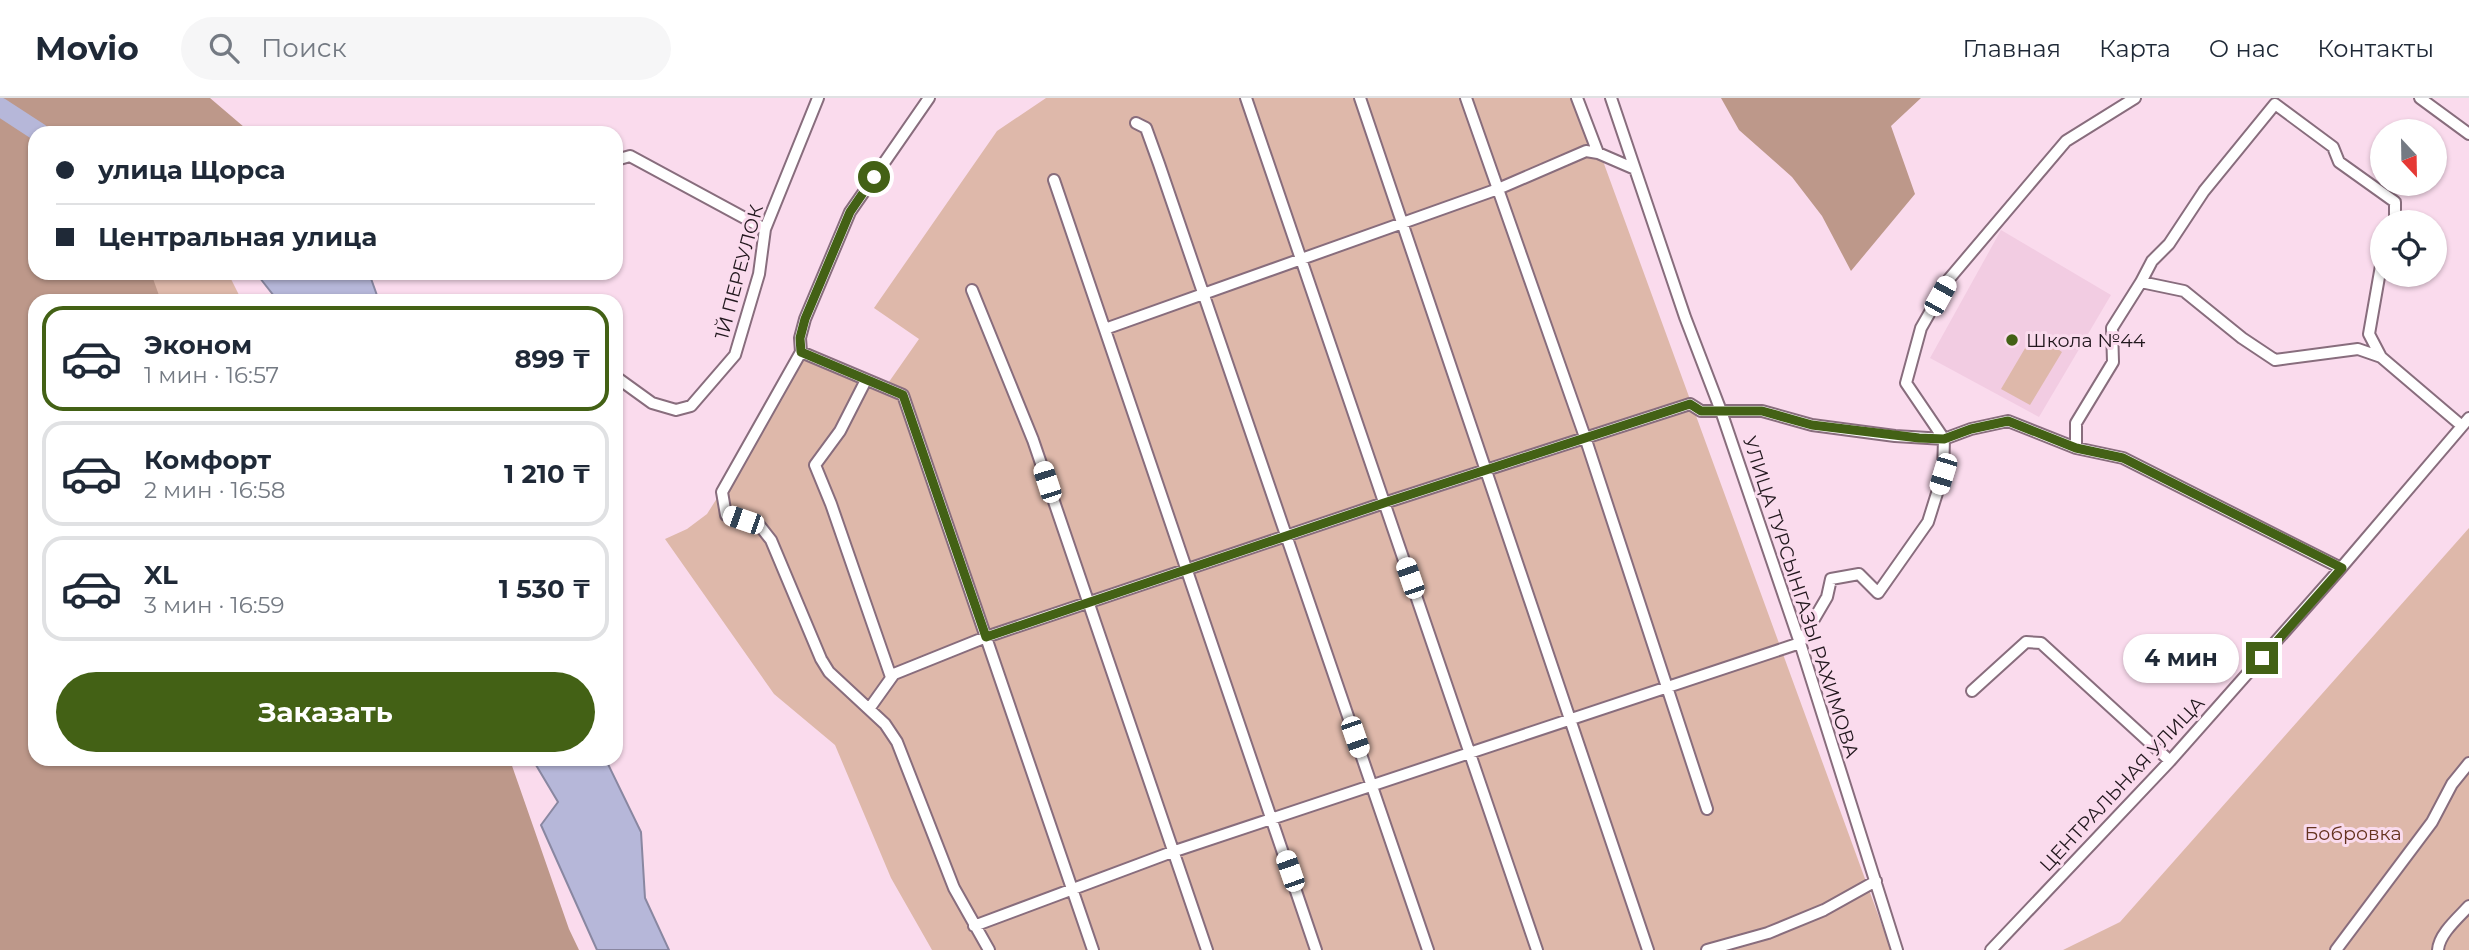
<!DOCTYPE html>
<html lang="ru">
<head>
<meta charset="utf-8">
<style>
  body { margin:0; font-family:Montserrat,sans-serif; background:#f6f6f7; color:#1f2937; height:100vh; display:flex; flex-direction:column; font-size:26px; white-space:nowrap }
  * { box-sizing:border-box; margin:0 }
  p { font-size:23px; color:#747a83 }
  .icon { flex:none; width:38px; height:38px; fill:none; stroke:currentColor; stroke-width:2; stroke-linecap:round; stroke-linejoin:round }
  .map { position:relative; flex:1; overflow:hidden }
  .details { position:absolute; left:28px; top:196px; width:595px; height:472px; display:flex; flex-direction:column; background:#fff; border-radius:21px; box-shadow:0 2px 5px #0004 }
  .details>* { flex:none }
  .top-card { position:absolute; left:28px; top:28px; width:595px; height:154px; border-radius:21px; box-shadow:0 2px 5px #0004; display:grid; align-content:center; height:154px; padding:0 28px; background:#fff }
  .needle { width:46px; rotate:158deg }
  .tools { position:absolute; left:2370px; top:21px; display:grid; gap:14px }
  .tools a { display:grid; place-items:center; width:77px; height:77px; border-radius:50%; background:#fff; box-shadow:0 2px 5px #0004; font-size:35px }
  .end { position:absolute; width:32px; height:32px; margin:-16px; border:9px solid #436115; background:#fff; box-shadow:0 0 0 4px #fff }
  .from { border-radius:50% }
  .bubble { position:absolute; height:49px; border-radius:24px; background:#fff; box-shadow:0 2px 5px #0004; font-size:23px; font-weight:700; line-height:49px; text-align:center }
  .car { position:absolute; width:21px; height:42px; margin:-21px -10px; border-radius:9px; box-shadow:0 0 5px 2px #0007; background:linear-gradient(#fff 24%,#345 0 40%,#fff 0 76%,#345 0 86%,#fff 0) }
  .top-card b { display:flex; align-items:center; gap:24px; height:66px; font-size:26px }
  .top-card b+b { border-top:2px solid #e0e1e3 }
  .top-card i { width:18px; height:18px; background:#1f2937 }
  ul { padding:12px 0 0; list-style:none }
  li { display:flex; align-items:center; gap:21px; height:105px; margin:0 14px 10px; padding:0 14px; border:4px solid #e0e1e3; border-radius:21px }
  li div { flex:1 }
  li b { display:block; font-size:26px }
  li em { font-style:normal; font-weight:700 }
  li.active { border-color:#436115 }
  li>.icon { width:63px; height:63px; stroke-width:1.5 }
  .action { display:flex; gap:14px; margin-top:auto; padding:14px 28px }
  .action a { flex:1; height:80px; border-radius:42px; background:#436115; color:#fff; font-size:28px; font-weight:700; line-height:80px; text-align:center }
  header { display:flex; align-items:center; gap:42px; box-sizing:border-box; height:98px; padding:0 35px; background:#fff; border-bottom:2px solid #e0e1e3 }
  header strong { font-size:33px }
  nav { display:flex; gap:38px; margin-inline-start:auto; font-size:24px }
  .search { width:490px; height:63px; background:#f6f6f7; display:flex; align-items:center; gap:18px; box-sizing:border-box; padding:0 24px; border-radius:38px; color:#747a83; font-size:26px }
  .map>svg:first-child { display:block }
  .built { fill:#f2cce2 }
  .green { fill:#deb8aa }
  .forest { fill:#bd988a }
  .water { fill:#b6b7d9; stroke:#8987a1; stroke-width:2 }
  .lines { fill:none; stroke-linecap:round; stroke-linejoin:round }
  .river { stroke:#b6b7d9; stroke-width:19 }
  .minor-casing { stroke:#886d7d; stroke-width:14 }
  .minor { stroke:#fff; stroke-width:10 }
  .route { stroke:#436115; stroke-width:9 }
  .poi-dot { fill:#436115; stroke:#fadbed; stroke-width:2.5 }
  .labels { text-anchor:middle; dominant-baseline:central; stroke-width:6; stroke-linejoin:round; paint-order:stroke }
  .street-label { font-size:19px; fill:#21171d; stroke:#fadbed }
  .poi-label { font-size:19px; fill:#21171d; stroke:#fadbed; text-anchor:start }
  .park-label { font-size:19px; fill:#65331f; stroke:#fadbed }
</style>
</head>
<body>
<header>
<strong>Movio</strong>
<div class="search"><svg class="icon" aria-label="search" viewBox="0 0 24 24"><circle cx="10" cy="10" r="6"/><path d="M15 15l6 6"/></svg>Поиск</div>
<nav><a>Главная</a><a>Карта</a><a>О нас</a><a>Контакты</a></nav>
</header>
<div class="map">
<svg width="2469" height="852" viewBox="0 0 2469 852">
  <rect width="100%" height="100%" fill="#fadbed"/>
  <path class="built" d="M 2001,132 L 2111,197 L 2039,319 L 1930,260 Z"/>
  <path class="green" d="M 1046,0 L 1580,0 L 1891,852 L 932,852 L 891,780 L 835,647 L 774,596 L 665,441 L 687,431 L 707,416 L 747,353 L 803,254 L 884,291 L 919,241 L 874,210 L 997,33 Z
    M 149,175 L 228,175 L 242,203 L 153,203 Z
    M 2034,235 L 2062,254 L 2030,307 L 2001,291 Z
    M 2469,430 L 2469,852 L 2063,852 L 2120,824 Z"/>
  <path class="forest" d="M 0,0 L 210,0 L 251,35 L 35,35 L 35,175 L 151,175 L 161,203 L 35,203 L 35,662 L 510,662 L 569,831 L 579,852 L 0,852 Z
    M 1721,0 L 1921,0 L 1891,28 L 1915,96 L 1851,173 L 1822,118 L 1792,79 L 1739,32 Z"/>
  <path class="water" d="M 256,175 L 369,175 L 379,203 L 278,203 Z
    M 533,662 L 606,662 L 641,734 L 645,800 L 669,852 L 597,852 L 541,727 L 558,704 Z"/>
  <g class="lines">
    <path class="river" d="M 0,9 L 40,35"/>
    <defs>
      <path id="minor" d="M 929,0 L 850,114 L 805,221 L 800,240 L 801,254 L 722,394 L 726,417 L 760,428 L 771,442 L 821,561 L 829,574 L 885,626 L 897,644 L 954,790 L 989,852
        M 1246,0 L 1537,852
        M 1360,0 L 1648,852
        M 1466,0 L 1585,339 L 1707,711
        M 1577,0 L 1598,55
        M 1611,0 L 1685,219 L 1721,313 L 1800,545 L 1897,852
        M 2420,0 L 2469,36
        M 1136,25 L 1146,30 L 1159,66 L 1428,852
        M 616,62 L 630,58 L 765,131
        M 1054,82 L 1316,852
        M 2395,124 L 2395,104 L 2339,64 L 2333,49 L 2275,6 L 2204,93 L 2169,146 L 2152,163 L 2141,184 L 2184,193 L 2242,240 L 2275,262 L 2358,251 L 2381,259 L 2462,328
        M 972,192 L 1033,342 L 1207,852
        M 1105,231 L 1498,91 L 1586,53 L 1598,55 L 1635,71
        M 801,254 L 903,297 L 1093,852
        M 2381,259 L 2369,236 L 2382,162
        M 616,279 L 652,305 L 676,312 L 691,308 L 735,257 L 759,176 L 765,131 L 818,0
        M 866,282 L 840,333 L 815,367 L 831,406 L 891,579
        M 2076,350 L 2076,325 L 2113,264 L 2112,230 L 2141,184
        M 1800,545 L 1827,499 L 1831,481 L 1859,476 L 1878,495 L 1928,424 L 1943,376 L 1944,341 L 1906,285 L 1921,230 L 1949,181 L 2066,43 L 2135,0
        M 1972,593 L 2026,544 L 2041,545 L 2170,663
        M 869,611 L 894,576 L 986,539 L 1384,405 L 1690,306 L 1701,313 L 1762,313 L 1812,327 L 1895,338 L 1944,341 L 1971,331 L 2008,323 L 2076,350 L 2123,360 L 2341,470
        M 974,828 L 1172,754 L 1800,545
        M 1707,852 L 1768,835 L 1824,812 L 1876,783
        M 1991,852 L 2170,663 L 2341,470 L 2469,320
        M 2336,852 L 2432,724 L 2452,686 L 2469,665
        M 2438,852 C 2439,836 2458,820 2469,808"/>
    </defs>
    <use href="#minor" class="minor-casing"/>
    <use href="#minor" class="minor"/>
  </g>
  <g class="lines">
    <path class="route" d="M 874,79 L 850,114 L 805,221 L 800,240 L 801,254 L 903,297 L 986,539 L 1384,405 L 1690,306 L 1701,313 L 1762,313 L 1812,327 L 1919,340 L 1944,341 L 1971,331 L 2008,323 L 2076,350 L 2123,360 L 2342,470 L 2262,560"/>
  </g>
  <circle class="poi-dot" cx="2012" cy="242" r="7"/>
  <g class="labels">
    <g class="street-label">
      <text transform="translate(739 174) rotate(-75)">1Й ПЕРЕУЛОК</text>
      <text transform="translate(1801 499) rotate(72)">УЛИЦА ТУРСЫНГАЗЫ РАХИМОВА</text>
      <text transform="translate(2122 686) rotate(-47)">ЦЕНТРАЛЬНАЯ УЛИЦА</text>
    </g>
    <g class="poi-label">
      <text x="2026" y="242">Школа №44</text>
    </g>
    <g class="park-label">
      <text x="2353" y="735">Бобровка</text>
    </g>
  </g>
</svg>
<div class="tools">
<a><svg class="needle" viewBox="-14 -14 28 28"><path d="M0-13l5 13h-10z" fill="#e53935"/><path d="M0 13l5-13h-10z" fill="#747a83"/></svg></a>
<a><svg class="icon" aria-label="locate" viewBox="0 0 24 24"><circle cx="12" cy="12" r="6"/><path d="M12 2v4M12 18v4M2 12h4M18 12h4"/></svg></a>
</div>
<i class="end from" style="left:874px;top:79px"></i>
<i class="end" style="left:2262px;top:560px"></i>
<div class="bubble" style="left:2123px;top:536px;width:116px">4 мин</div>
<i class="car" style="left:1940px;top:198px;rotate:29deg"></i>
<i class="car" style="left:1943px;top:376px;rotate:197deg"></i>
<i class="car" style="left:1047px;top:384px;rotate:342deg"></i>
<i class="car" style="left:743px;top:422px;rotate:289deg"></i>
<i class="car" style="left:1410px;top:480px;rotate:341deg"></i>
<i class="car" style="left:1355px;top:639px;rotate:161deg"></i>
<i class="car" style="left:1290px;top:773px;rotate:341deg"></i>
<div class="top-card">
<b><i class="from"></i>улица Щорса</b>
<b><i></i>Центральная улица</b>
</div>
<section class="details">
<ul>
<li class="active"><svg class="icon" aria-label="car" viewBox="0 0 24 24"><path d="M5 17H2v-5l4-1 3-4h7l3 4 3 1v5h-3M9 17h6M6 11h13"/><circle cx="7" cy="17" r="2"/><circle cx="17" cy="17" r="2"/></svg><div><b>Эконом</b><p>1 мин · 16:57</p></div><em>899 ₸</em></li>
<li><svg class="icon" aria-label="car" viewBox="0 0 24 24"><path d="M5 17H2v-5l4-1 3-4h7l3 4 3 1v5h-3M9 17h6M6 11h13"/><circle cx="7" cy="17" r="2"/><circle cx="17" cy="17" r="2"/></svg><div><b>Комфорт</b><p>2 мин · 16:58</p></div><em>1 210 ₸</em></li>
<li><svg class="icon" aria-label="car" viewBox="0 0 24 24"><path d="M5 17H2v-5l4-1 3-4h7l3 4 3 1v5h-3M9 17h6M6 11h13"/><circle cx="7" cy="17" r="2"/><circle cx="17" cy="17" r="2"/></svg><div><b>XL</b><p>3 мин · 16:59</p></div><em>1 530 ₸</em></li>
</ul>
<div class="action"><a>Заказать</a></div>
</section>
</div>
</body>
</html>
